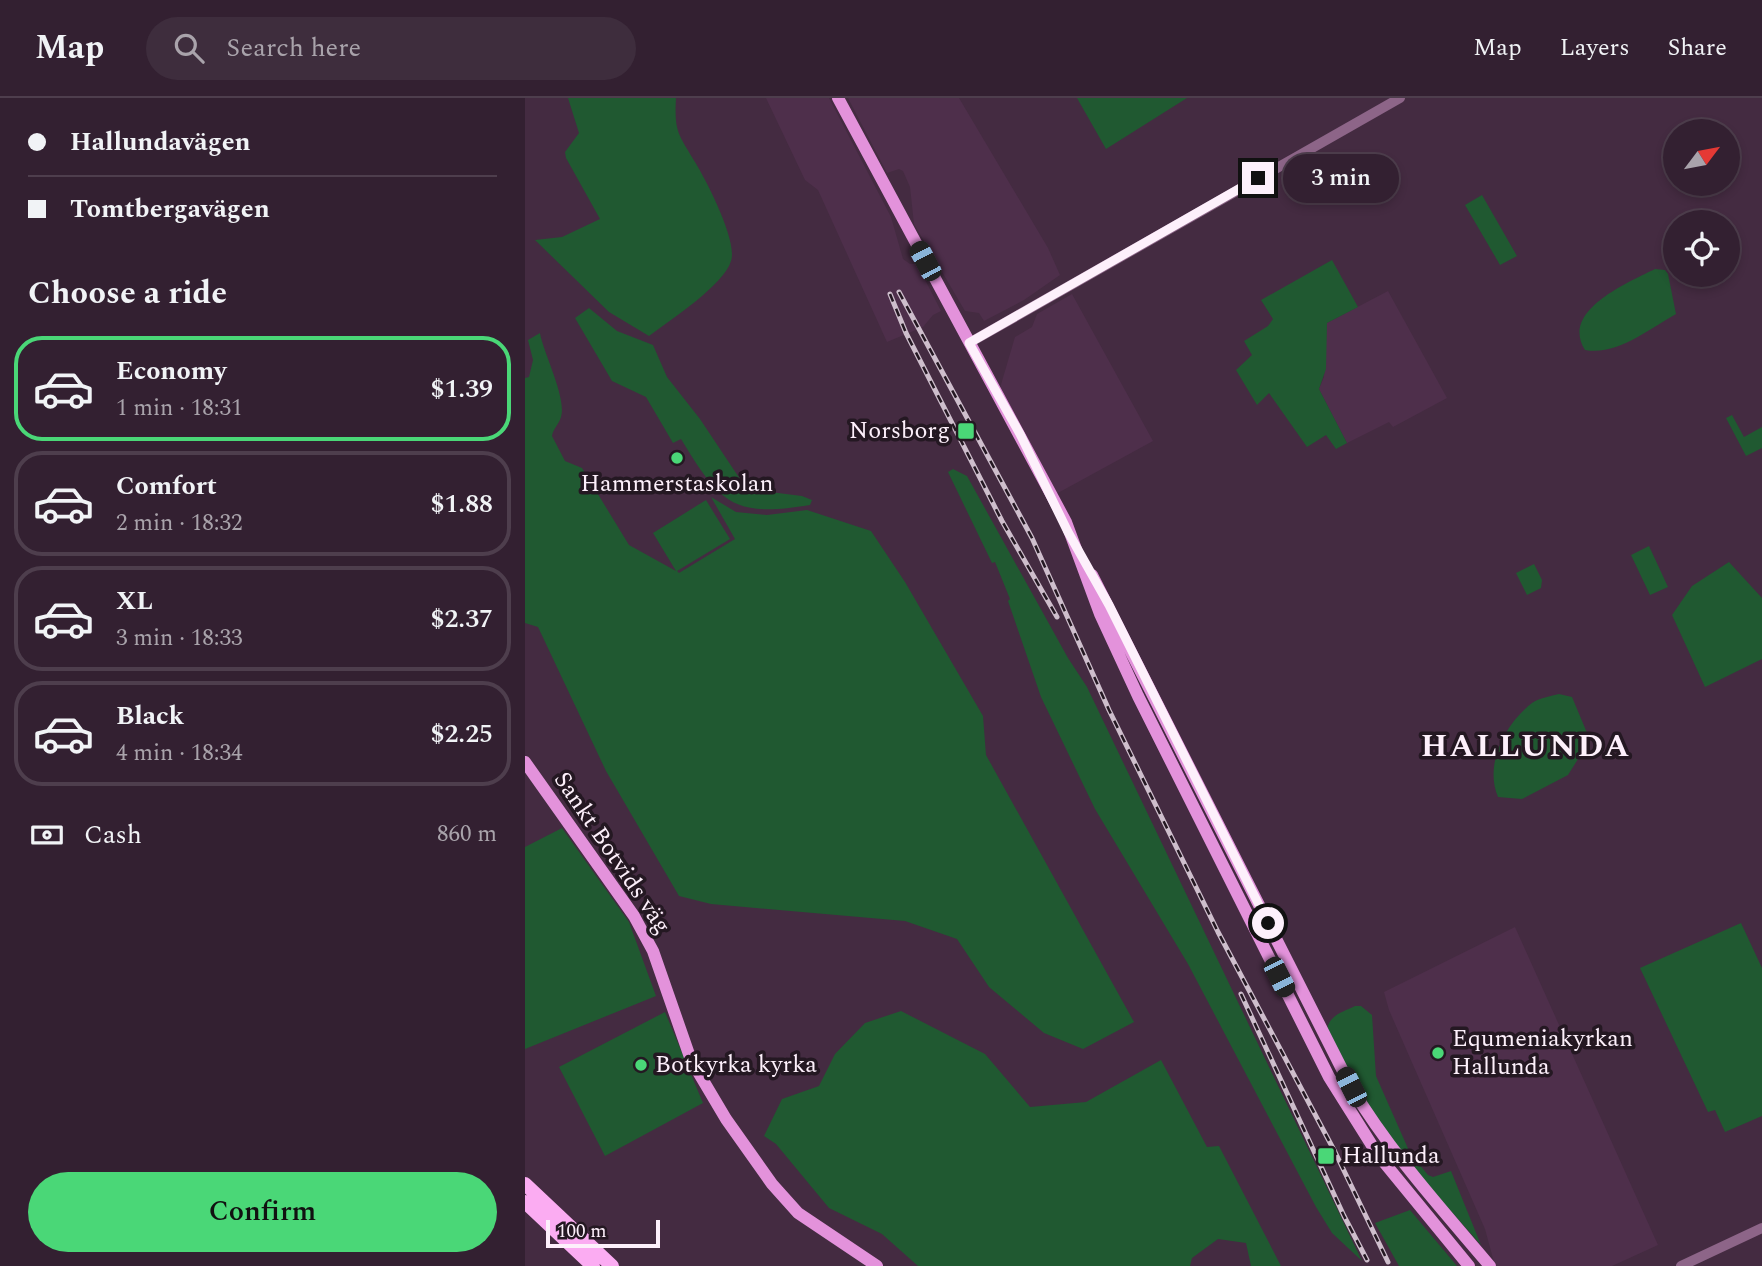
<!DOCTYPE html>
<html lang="en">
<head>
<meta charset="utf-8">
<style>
  body { margin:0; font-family:Spectral,serif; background:#3e2d3d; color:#f1f3f6; height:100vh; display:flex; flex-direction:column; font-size:26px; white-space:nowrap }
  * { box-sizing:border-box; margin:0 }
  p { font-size:23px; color:#a9a3ab }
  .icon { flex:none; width:38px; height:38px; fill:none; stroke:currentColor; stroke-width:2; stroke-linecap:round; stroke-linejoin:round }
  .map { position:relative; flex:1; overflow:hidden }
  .panel { display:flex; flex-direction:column; background:#332031; width:525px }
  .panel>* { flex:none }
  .top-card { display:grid; align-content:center; height:154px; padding:0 28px; background:#332031 }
  .needle { width:46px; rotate:58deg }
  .buttons { position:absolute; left:1138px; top:21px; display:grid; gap:14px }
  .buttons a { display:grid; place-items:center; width:77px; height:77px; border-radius:50%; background:#332031; box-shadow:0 4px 10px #0003,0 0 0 2px #4e3e4d; font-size:35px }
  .scale { position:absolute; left:21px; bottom:18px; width:114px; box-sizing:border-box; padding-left:7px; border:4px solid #fdf0fb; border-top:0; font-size:19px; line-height:24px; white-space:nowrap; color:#fdf0fb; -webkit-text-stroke:5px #241822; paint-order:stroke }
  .end { position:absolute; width:32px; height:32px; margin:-16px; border:9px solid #fdf0fb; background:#111; box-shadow:0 0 0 4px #111 }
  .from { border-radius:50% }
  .bubble { position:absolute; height:49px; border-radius:24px; background:#332031; box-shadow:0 4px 10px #0003,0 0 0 2px #4e3e4d; font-size:23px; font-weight:600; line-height:49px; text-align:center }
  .car { position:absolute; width:21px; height:42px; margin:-21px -10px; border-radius:9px; box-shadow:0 0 5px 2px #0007; background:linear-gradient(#222 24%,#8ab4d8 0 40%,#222 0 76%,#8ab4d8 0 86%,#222 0) }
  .top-card b { display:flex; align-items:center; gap:24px; height:66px; font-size:26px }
  .top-card b+b { border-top:2px solid #4e3e4d }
  .top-card i { width:18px; height:18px; background:#f1f3f6 }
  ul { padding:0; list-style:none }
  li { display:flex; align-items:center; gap:21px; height:105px; margin:0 14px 10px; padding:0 14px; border:4px solid #4e3e4d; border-radius:28px }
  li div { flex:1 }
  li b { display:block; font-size:26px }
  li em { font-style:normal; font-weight:600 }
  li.current { border-color:#4ad777 }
  li>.icon { width:63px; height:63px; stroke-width:1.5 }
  h2 { padding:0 28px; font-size:32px; line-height:84px }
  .pay { display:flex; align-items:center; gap:18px; height:77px; padding:0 28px; font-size:26px }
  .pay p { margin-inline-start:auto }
  .primary-button { display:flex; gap:14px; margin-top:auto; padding:14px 28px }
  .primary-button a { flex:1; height:80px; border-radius:42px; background:#4ad777; color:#111; font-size:28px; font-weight:600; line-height:80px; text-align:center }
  header { display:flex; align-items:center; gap:42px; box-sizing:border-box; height:98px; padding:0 35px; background:#332031; border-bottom:2px solid #4e3e4d }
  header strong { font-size:33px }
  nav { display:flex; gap:38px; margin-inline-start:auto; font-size:24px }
  .search { width:490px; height:63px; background:#3e2d3d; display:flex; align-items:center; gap:18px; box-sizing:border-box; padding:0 24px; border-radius:38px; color:#a9a3ab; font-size:26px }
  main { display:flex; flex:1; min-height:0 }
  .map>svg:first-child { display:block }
  .built { fill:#4e2f4b }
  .green { fill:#205931 }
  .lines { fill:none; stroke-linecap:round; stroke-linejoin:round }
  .minor { stroke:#8d6588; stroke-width:10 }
  .major { stroke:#e392db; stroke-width:12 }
  .highway { stroke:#fbacf2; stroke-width:14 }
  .rail-casing { stroke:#cebecc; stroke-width:5 }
  .rail { stroke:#241822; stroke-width:2.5; stroke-dasharray:8; stroke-linecap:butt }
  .route { stroke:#fdf0fb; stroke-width:9 }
  .poi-dot { fill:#4ad777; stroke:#241822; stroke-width:2.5 }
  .labels { text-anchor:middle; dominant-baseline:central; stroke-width:7; stroke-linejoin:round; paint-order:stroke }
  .poi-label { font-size:24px; fill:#fdf0fb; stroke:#241822; text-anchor:start }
  .street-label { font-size:24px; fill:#fdf0fb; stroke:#241822 }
  .district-label { font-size:32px; font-weight:bold; letter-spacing:2px; fill:#fdf0fb; stroke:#241822 }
</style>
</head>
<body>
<header>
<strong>Map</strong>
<div class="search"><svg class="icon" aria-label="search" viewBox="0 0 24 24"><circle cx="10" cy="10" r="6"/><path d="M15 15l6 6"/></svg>Search here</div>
<nav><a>Map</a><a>Layers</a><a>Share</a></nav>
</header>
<main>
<section class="panel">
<div class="top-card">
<b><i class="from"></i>Hallundavägen</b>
<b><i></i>Tomtbergavägen</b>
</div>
<h2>Choose a ride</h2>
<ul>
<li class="current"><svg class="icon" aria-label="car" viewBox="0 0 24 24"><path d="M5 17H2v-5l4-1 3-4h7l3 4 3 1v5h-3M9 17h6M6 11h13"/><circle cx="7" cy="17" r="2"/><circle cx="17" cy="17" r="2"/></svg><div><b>Economy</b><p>1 min · 18:31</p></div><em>$1.39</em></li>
<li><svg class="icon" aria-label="car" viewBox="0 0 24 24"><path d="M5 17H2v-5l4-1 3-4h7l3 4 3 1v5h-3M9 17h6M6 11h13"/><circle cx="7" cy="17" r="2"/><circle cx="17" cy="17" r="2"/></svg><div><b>Comfort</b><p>2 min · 18:32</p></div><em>$1.88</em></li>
<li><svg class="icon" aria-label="car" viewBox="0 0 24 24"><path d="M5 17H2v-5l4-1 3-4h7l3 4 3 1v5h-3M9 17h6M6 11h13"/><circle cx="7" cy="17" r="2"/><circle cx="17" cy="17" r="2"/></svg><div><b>XL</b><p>3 min · 18:33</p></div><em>$2.37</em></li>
<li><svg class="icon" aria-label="car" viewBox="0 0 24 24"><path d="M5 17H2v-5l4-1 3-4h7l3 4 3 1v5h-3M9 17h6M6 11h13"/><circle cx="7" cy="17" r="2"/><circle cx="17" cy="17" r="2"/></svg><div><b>Black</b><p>4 min · 18:34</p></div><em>$2.25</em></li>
</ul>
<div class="pay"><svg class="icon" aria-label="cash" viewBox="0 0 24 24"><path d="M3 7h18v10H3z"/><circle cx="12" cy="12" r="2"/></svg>Cash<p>860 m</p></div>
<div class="primary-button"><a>Confirm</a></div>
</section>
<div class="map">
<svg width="1237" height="1168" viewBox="0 0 1237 1168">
  <rect width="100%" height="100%" fill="#442b41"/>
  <path class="built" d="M 241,0 L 304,0 L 366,119 L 378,161 L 385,166 L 392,166 L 416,213 L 408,217 L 398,229 L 362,244 L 293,92 L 280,82 Z
    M 323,0 L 434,0 L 523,150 L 535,177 L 499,202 L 459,223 L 454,215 L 440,213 L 389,126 L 385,89 L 378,73 L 374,71 L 362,75 Z
    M 863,193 L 922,300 L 868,329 L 864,324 L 822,345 L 794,291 L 799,279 L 802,225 Z
    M 547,196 L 628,343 L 531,396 L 475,290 L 490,239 L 507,229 L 512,216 Z
    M 990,829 L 1133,1147 L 1087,1168 L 970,1168 L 960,1131 L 864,912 L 859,894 Z"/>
  <path class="green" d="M 43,0 L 151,0 C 149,35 154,36 170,64 C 181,82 213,143 206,163 C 199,187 144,223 124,238 L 84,214 L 10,142 L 37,139 L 75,121 L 41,60 L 40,54 L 54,35 Z
    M 552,0 L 662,0 L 581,51 Z
    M 957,97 L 992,158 L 975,167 L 940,107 Z
    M 807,162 L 833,209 L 802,225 L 801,271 L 794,291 L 822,345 L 811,351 L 801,337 L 782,349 L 744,295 L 732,307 L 711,272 L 727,257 L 719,243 L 743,228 L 748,221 L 736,202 Z
    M 1130,171 L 1140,172 L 1143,176 L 1151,216 C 1124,231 1092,258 1060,252 C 1035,213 1102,185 1130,171 Z
    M 64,210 L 92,233 L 128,247 L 142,279 L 175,321 L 215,381 L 228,392 L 277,398 L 287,402 L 285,407 C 207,420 195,405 156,341 L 148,345 L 121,299 L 87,283 L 50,220 Z
    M 15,235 C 18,254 42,300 36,319 C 34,326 28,331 27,338 L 40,363 L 57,370 L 104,447 L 151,473 L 128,435 L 181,402 L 205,441 L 152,473 L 154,475 L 210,441 L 186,399 L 211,414 L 242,417 L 282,412 L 346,433 L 380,484 L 458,618 L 461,657 L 609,924 L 558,951 L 519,935 L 464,889 L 432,841 L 380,823 L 186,806 L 154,798 L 81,673 L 13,529 L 0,525 L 0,280 L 4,279 L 8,262 L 3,242 Z
    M 1207,317 L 1219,339 L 1237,329 L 1237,350 L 1221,358 L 1201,320 Z
    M 428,371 L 442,378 L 543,560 L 562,589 L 837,1163 L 807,1135 L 791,1109 L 663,866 L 570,711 L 516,599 L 483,503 L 485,501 L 470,464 L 467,465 L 423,374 Z
    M 1124,448 L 1143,489 L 1125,497 L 1106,457 Z
    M 1204,464 L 1237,500 L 1237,561 L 1180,589 L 1147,517 L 1167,488 Z
    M 1009,466 L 1017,482 L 1016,490 L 1002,497 L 991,475 Z
    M 1034,596 L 1047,599 L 1065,642 L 1043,677 L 997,701 L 973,699 C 959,666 980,626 1007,605 C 1014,600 1026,598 1034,596 Z
    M 37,730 L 104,824 L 131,898 L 0,951 L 0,749 Z
    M 1216,825 L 1237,870 L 1237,1018 L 1200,1034 L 1190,1012 L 1183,1014 L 1115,870 Z
    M 830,908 L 836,908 L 847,917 L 851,978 L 885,1055 L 903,1077 L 908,1079 L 926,1073 L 956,1147 L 887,1069 L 835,995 L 802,932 C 804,917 818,914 830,908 Z
    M 376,913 L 460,956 L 505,1009 L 561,1004 L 636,962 L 682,1049 L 694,1048 L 756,1168 L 726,1168 L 721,1145 L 693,1141 L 667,1160 L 665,1168 L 393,1168 L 357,1136 L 304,1110 L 251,1046 L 239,1038 L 257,1001 L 294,988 L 310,956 L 340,925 Z
    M 140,914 L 178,1005 L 80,1058 L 34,969 Z
    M 885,1112 L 932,1168 L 874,1168 L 850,1125 Z"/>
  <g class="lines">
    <path class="minor" d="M 444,245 L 875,0
      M 1156,1168 L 1237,1130"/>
    <path class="major" d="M 313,0 L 541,424 L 575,516 L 613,598 L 804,979 L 853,1057 L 944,1168
      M 567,477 L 826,989 C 865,1054 916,1110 965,1168
      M 0,664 L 109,818 L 128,853 L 166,962 L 201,1021 L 247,1086 L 273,1115 L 352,1168"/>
    <path class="highway" d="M 0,1086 L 87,1168
      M 0,1104 L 68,1168"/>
    <defs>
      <path id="rail" d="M 374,194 L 507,440 L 584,612 L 693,834 L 810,1054 L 863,1164
        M 365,196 L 381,235 L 477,423 L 532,519
        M 716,896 L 819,1118 L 842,1162"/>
    </defs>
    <use href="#rail" class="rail-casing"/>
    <use href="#rail" class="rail"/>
  </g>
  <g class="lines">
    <path class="route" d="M 733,80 L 444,245 L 495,336 L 543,434 L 584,507 L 743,825"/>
  </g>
  <g class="poi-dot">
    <rect x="432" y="324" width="18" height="18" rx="3.5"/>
    <circle cx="152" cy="360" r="7"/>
    <circle cx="913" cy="955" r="7"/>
    <circle cx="116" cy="967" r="7"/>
    <rect x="792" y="1049" width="18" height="18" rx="3.5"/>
  </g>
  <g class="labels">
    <g class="poi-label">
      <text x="425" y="333" text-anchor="end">Norsborg</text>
      <text x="152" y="386" text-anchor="middle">Hammerstaskolan</text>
      <text x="927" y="941">Equmeniakyrkan<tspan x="927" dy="28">Hallunda</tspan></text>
      <text x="130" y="967">Botkyrka kyrka</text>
      <text x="817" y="1058">Hallunda</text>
    </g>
    <g class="street-label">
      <text transform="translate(87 755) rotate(56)">Sankt Botvids väg</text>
    </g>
    <g class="district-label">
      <text x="1001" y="648">HALLUNDA</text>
    </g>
  </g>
</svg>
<div class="buttons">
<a><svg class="needle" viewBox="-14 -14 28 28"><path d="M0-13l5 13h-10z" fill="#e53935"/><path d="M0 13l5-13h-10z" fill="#a9a3ab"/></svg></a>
<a><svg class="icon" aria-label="locate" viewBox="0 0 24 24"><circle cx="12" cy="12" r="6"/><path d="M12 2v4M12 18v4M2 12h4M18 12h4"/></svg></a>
</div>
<div class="scale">100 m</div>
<i class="end from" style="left:743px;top:825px"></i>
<i class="end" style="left:733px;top:80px"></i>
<div class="bubble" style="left:758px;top:56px;width:116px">3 min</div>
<i class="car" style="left:400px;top:163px;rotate:332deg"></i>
<i class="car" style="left:754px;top:879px;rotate:153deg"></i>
<i class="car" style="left:826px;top:989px;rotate:333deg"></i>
</div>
</main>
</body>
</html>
